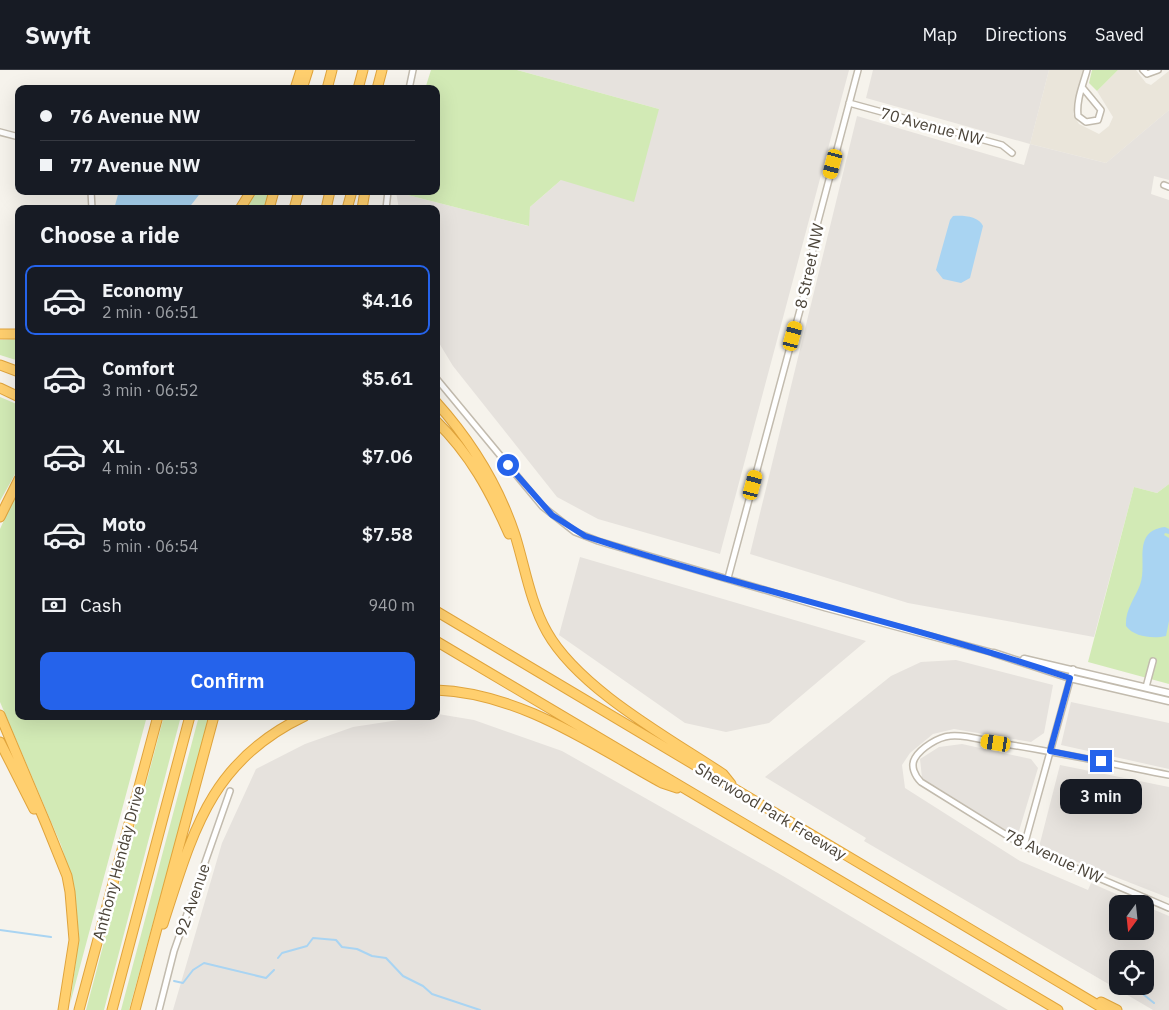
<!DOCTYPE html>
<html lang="en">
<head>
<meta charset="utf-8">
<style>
  body { margin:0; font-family:"IBM Plex Sans",sans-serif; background:#242831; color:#f1f3f6; height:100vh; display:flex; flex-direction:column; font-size:19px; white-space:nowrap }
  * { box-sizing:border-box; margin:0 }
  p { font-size:16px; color:#9ea1a6 }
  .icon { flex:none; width:28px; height:28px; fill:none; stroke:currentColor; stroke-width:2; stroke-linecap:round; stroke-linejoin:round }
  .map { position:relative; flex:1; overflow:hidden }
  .details { position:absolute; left:15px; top:135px; width:425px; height:515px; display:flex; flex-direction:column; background:#171b24; border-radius:10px; box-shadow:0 5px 20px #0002 }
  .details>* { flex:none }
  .hud { position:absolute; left:15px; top:15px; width:425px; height:110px; border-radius:10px; box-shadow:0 5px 20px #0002; display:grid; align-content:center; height:110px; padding:0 25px; background:#171b24 }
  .needle { width:32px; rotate:195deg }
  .controls { position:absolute; left:1109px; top:825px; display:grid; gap:10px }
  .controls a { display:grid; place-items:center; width:45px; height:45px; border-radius:10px; background:#171b24; box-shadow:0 5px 20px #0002; font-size:25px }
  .end { position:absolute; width:22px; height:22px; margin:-11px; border:6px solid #2563eb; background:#fff; box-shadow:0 0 0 2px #fff }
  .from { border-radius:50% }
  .bubble { position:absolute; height:35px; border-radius:10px; background:#171b24; box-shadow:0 5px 20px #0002; font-size:16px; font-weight:600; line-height:35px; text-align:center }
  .car { position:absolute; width:15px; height:30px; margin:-15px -8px; border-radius:6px; box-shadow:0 0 4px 1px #0007; background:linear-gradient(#f5c518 24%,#345 0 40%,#f5c518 0 76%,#345 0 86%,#f5c518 0) }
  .hud b { display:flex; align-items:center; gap:18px; height:48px; font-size:19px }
  .hud b+b { border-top:1px solid #363941 }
  .hud i { width:12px; height:12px; background:#f1f3f6 }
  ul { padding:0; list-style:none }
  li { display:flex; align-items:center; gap:15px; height:70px; margin:0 10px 8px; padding:0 15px; border:2px solid transparent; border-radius:10px }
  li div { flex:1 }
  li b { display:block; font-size:19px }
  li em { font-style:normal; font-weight:600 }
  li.selected { border-color:#2563eb }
  li>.icon { width:45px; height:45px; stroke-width:1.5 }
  h2 { padding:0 25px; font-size:22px; line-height:60px }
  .pay { display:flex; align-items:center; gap:12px; height:55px; padding:0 25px; font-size:19px }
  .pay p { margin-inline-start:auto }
  .primary-button { display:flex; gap:10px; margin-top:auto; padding:10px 25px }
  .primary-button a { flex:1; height:58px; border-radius:10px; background:#2563eb; color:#fff; font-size:20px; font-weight:600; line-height:58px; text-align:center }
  header { display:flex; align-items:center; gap:30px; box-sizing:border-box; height:70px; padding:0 25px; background:#171b24; border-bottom:1px solid #363941 }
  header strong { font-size:24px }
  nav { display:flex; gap:28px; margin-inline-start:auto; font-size:18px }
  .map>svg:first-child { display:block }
  .residential { fill:#eae5da }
  .industrial { fill:#e6e2dd; fill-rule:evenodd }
  .green { fill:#d2eab5 }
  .water { fill:#a9d4f2 }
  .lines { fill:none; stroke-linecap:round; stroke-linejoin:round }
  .stream { stroke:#a9d4f2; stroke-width:2 }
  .minor-casing { stroke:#c2bbae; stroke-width:8 }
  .tertiary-casing { stroke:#c2bbae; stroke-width:9 }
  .motorway-casing { stroke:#e0a43c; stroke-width:11 }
  .minor { stroke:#fff; stroke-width:5 }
  .tertiary { stroke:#fff; stroke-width:6 }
  .motorway { stroke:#ffcf6e; stroke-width:9 }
  .route { stroke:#2563eb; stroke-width:6 }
  .labels { text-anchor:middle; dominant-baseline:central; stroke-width:5; stroke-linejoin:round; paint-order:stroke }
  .street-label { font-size:16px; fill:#4b4439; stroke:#fff }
</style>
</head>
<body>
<header>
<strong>Swyft</strong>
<nav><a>Map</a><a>Directions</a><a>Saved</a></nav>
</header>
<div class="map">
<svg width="1169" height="940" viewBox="0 0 1169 940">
  <rect width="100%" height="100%" fill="#f6f3ec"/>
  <path class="residential" d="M 1049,0 L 1084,0 L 1073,44 L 1079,54 L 1099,64 L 1109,56 L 1113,47 L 1097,21 L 1118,0 L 1136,0 L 1146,13 L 1151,15 L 1169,1 L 1169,40 L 1106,93 L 1030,74 Z"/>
  <path class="industrial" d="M 517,0 L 849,0 L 720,484 L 598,449 L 557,427 L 453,296 L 436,268 L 436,139 L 399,139 L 396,122 L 528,156 L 530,137 L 561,110 L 659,39 Z
    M 873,0 L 1049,0 L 1030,74 L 1106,93 L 1169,40 L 1169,110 L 1154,106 L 1151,124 L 1169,130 L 1169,414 L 1157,423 L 1134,417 L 1094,567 L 908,533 L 750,484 L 857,46 L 1024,95 L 1030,74 L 866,28 Z
    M 580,487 L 866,571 L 769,653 L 726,662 L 685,653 L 559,565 Z
    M 956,590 L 1053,615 L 1044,663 L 1031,672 L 954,659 L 933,664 L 910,683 L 902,695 L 905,718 L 1020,791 L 1088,820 L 1091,813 L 1139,834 L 1118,834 L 1118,861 L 1145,861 L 1145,836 L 1169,846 L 1169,940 L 1153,940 L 864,771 L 866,768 L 765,707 L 891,606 L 921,592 ZM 1118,889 L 1145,889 L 1145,916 L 1118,916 Z
    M 1071,632 L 1169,653 L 1169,699 L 1061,675 Z
    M 438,644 L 474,650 L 562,681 L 783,806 L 1008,940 L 173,940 L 222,773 L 256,699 L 305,674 L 353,657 Z
    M 962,674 L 1031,689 L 1038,698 L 1019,761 L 1010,763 L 922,708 L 920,689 L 939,677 Z
    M 1060,695 L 1169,717 L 1169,828 L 1039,777 Z"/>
  <path class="green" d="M 431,0 L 517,0 L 659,39 L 634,132 L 561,110 L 530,137 L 529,156 L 396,122 L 436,121 L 436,19 L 425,19 Z
    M 1092,0 L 1118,0 L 1097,21 L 1089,13 Z
    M 254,121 L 269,121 L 265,139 L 243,139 Z
    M 19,269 L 19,291 L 0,285 L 0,270 Z
    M 0,327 L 19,335 L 19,397 L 0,431 Z
    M 1169,414 L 1169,614 L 1088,592 L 1134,417 L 1157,423 Z
    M 19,417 L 19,646 L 147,646 L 70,934 L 79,868 L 74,815 L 61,775 L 0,632 L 0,459 Z
    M 164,646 L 181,646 L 104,940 L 86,940 Z
    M 199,646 L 210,646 L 129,940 L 121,940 Z"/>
  <path class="water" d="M 119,121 L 202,121 L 188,139 L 114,139 Z
    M 953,146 C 962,145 979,146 983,156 L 970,208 L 961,213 L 943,209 L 936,200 L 950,150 Z
    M 1165,457 L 1169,459 L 1169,464 L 1165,463 L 1164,465 L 1169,468 L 1169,551 L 1166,566 C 1153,569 1134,567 1126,556 C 1125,540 1134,530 1140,515 C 1148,494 1131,461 1165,457 Z"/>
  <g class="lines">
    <path class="stream" d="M 0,860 L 51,867
      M 278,888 L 282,883 L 307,876 L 313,868 L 336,870 L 342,877 L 357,879 L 372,886 L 386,888 L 403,906 L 423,916 L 432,924 L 480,940
      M 1112,910 L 1118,904
      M 174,911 L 183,913 L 193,900 L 204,893 L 266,908 L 274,900
      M 1133,916 L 1154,933"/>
    <defs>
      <path id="minor" d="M 1143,0 L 1147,4 L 1158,0
        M 1082,17 L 1101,40 L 1098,50 L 1086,52 L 1078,46 C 1076,30 1083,15 1087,0
        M 409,19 L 413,0
        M 849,33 L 1002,75 L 1012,83
        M 0,62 L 19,67
        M 1164,115 L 1169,117
        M 91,121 L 92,139
        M 386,139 L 388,121
        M 436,308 L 542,436 L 575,462 L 598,471 L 826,538 L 994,583
        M 728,508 L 808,210 L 817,155 L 858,0
        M 1146,617 L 1153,591
        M 1169,705 C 1113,694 1056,682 999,673 C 985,671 965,664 950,666 C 938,667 921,678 915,688 C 910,696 915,706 921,712 L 1024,776 L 1169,838
        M 1024,776 L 1073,599
        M 159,940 L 174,881 L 230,721"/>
      <path id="tertiary" d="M 994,583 L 1070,608 L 1169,631
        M 1024,589 L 1169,623"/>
      <path id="motorway" d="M 295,19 L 301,0
        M 302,19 L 308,0
        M 327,19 L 332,0
        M 358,19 L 363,0
        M 377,19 L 382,0
        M 240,139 L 251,121
        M 269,139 L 274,121
        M 294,139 L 299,121
        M 326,139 L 330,121
        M 347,139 L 352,121
        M 362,139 L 365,121
        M 0,264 L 19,264
        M 0,295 L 19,302
        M 0,318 L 19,327
        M 436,332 C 472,372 498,414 515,465 C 525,497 530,532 547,562 C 579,619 669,668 723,704 L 731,714
        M 436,351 C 470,384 490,421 509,464
        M 0,447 L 19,409
        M 436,541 L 1106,940
        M 436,571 L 1058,940
        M 436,620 C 520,623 591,674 662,713 L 677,718
        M 0,645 L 46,754 L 67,806 L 70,822 L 74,870 L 63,940
        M 0,672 L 34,739
        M 163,854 C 193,762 210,691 305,646
        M 1101,932 L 1117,940
        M 79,940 L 158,646
        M 112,940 L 190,646
        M 135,940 L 214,646"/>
    </defs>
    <use href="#minor" class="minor-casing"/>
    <use href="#tertiary" class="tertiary-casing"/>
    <use href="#motorway" class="motorway-casing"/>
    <use href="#minor" class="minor"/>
    <use href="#tertiary" class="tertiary"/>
    <use href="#motorway" class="motorway"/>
  </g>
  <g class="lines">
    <path class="route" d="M 508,395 L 552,445 L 585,466 C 745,519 910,554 1070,608 L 1050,681 L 1101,691"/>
  </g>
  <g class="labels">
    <g class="street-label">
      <text transform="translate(932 56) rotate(15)">70 Avenue NW</text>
      <text transform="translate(809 196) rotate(-78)">8 Street NW</text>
      <text transform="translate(771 741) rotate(31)">Sherwood Park Freeway</text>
      <text transform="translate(1054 786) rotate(25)">78 Avenue NW</text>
      <text transform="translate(118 793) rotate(-75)">Anthony Henday Drive</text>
      <text transform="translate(192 830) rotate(-71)">92 Avenue</text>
    </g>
  </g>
</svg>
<div class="controls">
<a><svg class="needle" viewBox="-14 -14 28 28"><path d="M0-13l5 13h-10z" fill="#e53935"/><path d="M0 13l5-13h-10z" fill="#9ea1a6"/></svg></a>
<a><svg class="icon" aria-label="locate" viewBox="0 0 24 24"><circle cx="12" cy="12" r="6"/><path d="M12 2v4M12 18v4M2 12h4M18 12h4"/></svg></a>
</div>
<i class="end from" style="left:508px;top:395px"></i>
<i class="end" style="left:1101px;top:691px"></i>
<div class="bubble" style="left:1060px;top:709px;width:82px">3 min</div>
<i class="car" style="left:833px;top:94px;rotate:195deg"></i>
<i class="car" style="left:793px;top:266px;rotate:15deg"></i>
<i class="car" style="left:753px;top:415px;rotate:15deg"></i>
<i class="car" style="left:996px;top:673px;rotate:279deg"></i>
<div class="hud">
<b><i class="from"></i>76 Avenue NW</b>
<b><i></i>77 Avenue NW</b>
</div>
<section class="details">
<h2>Choose a ride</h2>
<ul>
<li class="selected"><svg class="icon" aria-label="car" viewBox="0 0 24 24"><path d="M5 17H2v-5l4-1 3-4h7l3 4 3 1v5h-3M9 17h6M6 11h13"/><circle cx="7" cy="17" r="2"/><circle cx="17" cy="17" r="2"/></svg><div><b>Economy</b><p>2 min · 06:51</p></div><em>$4.16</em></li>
<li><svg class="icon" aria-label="car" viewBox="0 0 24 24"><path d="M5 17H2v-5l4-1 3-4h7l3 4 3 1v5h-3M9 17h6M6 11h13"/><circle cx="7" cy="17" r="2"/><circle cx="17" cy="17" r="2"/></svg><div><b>Comfort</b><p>3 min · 06:52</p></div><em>$5.61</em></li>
<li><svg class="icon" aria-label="car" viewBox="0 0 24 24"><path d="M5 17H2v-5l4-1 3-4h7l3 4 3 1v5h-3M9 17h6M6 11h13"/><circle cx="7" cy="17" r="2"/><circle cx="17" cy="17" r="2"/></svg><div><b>XL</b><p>4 min · 06:53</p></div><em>$7.06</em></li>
<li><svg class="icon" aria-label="car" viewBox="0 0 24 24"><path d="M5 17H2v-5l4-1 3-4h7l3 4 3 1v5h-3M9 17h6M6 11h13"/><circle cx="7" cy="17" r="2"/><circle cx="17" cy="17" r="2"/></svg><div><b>Moto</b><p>5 min · 06:54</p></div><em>$7.58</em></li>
</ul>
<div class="pay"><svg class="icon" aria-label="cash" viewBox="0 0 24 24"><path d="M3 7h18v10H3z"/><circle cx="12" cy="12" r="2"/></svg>Cash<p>940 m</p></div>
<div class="primary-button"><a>Confirm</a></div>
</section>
</div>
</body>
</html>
